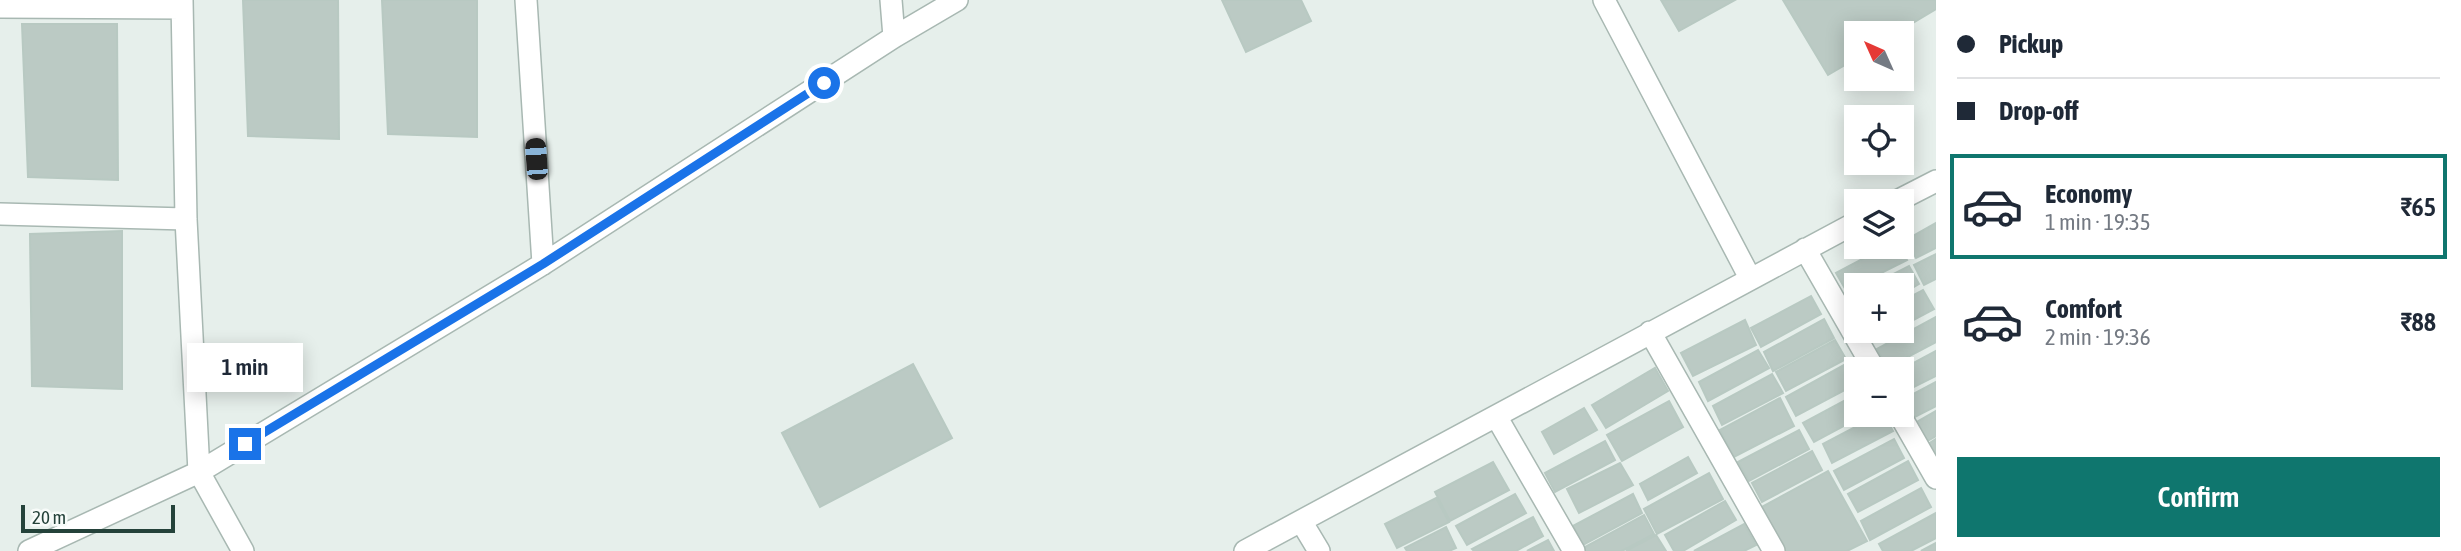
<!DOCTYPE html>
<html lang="en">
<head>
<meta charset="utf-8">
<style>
  body { margin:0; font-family:"Asap Condensed",sans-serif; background:#f2f2f3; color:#1f2937; height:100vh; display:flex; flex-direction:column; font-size:26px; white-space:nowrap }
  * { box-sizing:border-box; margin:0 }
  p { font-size:23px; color:#747a83 }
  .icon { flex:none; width:38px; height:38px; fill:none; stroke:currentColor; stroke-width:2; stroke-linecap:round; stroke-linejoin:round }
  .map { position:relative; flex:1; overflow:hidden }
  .drawer { display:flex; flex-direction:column; background:#fff; width:525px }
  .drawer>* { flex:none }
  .top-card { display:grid; align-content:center; height:154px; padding:0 21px; background:#fff }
  .needle { width:46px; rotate:315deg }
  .tools { position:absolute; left:1844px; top:21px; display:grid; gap:14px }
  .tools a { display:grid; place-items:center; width:70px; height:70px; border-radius:0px; background:#fff; box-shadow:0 4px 18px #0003; font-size:35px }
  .scale { position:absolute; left:21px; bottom:18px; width:154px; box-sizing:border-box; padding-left:7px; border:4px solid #24423a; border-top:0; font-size:19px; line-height:24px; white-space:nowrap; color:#24423a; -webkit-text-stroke:5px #f7fbf9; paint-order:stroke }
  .end { position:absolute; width:32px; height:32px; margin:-16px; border:9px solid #1a73e8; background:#fff; box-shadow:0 0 0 4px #fff }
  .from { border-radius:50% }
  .bubble { position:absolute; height:49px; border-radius:0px; background:#fff; box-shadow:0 4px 18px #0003; font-size:23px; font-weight:600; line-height:49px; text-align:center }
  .car { position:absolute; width:21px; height:42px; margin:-21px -10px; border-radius:9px; box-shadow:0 0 5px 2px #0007; background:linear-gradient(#222 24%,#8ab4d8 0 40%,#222 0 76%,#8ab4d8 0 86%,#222 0) }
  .top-card b { display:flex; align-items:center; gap:24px; height:66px; font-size:26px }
  .top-card b+b { border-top:2px solid #e0e1e3 }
  .top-card i { width:18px; height:18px; background:#1f2937 }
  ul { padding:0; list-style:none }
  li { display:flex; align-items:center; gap:21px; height:105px; margin:0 14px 10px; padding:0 7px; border:4px solid transparent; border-radius:0px }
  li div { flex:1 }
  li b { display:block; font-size:26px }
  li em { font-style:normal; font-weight:600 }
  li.active { border-color:#0f766e }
  li>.icon { width:63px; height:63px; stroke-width:1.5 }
  .primary-button { display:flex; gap:14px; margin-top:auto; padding:14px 21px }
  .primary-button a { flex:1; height:80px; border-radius:0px; background:#0f766e; color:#fff; font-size:28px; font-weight:600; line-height:80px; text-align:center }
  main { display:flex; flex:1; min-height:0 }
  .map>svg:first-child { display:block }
  .building { fill:#bbcac4; stroke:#b8c9c2; stroke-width:2 }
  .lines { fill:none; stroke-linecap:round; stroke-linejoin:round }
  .minor-casing { stroke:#a8b8b2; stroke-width:24 }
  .minor { stroke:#fff; stroke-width:21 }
  .route { stroke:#1a73e8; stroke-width:9 }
</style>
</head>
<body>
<main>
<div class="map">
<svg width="1936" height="551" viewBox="0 0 1936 551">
  <rect width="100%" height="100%" fill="#e6efeb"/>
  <path class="building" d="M 243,0 L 338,0 L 339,139 L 248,136 Z
    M 382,0 L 477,0 L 477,137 L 388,134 Z
    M 1222,0 L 1301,0 L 1311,21 L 1246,52 Z
    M 1661,0 L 1735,0 L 1679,31 Z
    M 1783,0 L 1936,0 L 1936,9 L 1896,33 L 1857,33 L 1857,58 L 1828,75 Z
    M 22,24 L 117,24 L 118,180 L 28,177 Z
    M 1936,223 L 1936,248 L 1916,258 L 1906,240 Z
    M 122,231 L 122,389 L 32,386 L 30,234 Z
    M 1885,247 L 1899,247 L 1907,260 L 1857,285 L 1847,292 L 1836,273 Z
    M 1936,254 L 1936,279 L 1924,285 L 1914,265 Z
    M 1909,266 L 1919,284 L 1902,294 L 1902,285 L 1872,285 Z
    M 1923,290 L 1934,309 L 1902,326 L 1902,301 Z
    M 1857,294 L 1857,313 L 1849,298 Z
    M 1811,296 L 1821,314 L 1761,347 L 1751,328 Z
    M 1936,317 L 1936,342 L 1887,368 L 1877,349 Z
    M 1824,319 L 1834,338 L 1773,371 L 1764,352 Z
    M 1745,320 L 1756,345 L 1693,376 L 1681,353 Z
    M 1868,331 L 1894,331 L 1874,341 Z
    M 1835,340 L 1846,359 L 1786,391 L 1776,372 Z
    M 1758,350 L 1769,368 L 1708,401 L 1699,382 Z
    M 1936,351 L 1936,376 L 1902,393 L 1902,369 Z
    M 913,364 L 952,438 L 820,507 L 782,433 Z
    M 1846,364 L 1856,384 L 1796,416 L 1786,397 Z
    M 1655,368 L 1668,391 L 1606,428 L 1592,405 Z
    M 1772,374 L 1783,393 L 1722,425 L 1713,406 Z
    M 1936,382 L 1936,406 L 1911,419 L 1902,400 Z
    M 1857,394 L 1857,415 L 1864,415 L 1814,442 L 1803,423 Z
    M 1780,398 L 1794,426 L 1734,457 L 1720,430 Z
    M 1669,401 L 1683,427 L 1622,461 L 1607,435 Z
    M 1584,408 L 1597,430 L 1554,454 L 1542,432 Z
    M 1936,411 L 1936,436 L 1924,443 L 1913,424 Z
    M 1878,415 L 1884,415 L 1893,431 L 1832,463 L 1823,444 Z
    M 1799,430 L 1809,449 L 1749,481 L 1738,462 Z
    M 1894,439 L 1904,458 L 1844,490 L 1834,471 Z
    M 1936,439 L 1936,460 L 1928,444 Z
    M 1605,441 L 1615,460 L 1555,492 L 1545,473 Z
    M 1812,451 L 1822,470 L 1762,502 L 1752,483 Z
    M 1688,457 L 1697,473 L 1648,500 L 1640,484 Z
    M 1908,461 L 1918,480 L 1858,512 L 1848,494 Z
    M 1493,462 L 1509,490 L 1450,521 L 1435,492 Z
    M 1620,463 L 1633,485 L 1579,513 L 1567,489 Z
    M 1828,471 L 1867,541 L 1847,551 L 1783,551 L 1760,508 Z
    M 1709,473 L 1723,499 L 1657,534 L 1644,509 Z
    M 1921,488 L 1931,507 L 1870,540 L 1861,521 Z
    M 1515,494 L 1526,513 L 1467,545 L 1456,526 Z
    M 1633,494 L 1642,513 L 1583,545 L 1573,526 Z
    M 1436,498 L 1449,522 L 1397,548 L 1385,524 Z
    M 1725,501 L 1736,520 L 1683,551 L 1674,551 L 1665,535 Z
    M 1936,513 L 1936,538 L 1911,551 L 1883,551 L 1879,544 Z
    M 1644,515 L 1654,534 L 1622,551 L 1585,551 L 1583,548 Z
    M 1533,517 L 1543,536 L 1516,551 L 1474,551 L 1472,549 Z
    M 1744,524 L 1756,545 L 1744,551 L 1694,551 Z
    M 1446,527 L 1456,548 L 1449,551 L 1407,551 L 1405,548 Z
    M 1656,535 L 1666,551 L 1626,551 Z
    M 1548,540 L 1554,551 L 1527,551 Z
    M 1936,543 L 1936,551 L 1921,551 Z"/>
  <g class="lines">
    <defs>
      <path id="minor" d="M 182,0 L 186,219 L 199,472 L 243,551
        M 526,0 L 543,264
        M 891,0 L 894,37
        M 1604,0 L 1750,278
        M 0,7 L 182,8
        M 1897,201 L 1936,181
        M 0,214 L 186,219
        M 1805,249 L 1874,369
        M 1650,332 L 1774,551
        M 1900,415 L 1936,478
        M 1496,416 L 1574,551
        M 1301,521 L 1319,551
        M 29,551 L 199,472 L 543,264 L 894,37 L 957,0
        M 1245,551 L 1857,222"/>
    </defs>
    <use href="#minor" class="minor-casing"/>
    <use href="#minor" class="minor"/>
  </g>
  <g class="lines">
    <path class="route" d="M 245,444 L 543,264 L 824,83"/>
  </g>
</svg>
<div class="tools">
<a><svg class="needle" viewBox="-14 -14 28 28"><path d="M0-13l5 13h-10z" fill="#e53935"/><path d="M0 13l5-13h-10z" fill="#747a83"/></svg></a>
<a><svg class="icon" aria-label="locate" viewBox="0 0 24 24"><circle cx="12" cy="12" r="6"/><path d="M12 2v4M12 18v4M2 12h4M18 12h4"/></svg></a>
<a><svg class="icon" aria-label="layers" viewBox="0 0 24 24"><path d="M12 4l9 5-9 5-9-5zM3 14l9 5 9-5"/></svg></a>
<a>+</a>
<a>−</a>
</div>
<div class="scale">20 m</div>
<i class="end from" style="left:824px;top:83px"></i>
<i class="end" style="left:245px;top:444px"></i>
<div class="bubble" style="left:187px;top:343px;width:116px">1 min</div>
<i class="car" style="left:536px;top:159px;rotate:356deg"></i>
</div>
<section class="drawer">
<div class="top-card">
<b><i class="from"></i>Pickup</b>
<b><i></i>Drop-off</b>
</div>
<ul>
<li class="active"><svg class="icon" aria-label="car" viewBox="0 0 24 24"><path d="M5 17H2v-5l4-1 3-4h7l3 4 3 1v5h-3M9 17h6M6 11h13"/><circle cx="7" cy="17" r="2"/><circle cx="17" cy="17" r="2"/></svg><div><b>Economy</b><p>1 min · 19:35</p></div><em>₹65</em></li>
<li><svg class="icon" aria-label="car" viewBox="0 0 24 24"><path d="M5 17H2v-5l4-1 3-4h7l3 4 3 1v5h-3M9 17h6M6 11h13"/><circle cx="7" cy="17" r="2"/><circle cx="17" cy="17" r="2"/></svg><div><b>Comfort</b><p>2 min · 19:36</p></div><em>₹88</em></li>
</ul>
<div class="primary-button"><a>Confirm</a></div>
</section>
</main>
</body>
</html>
